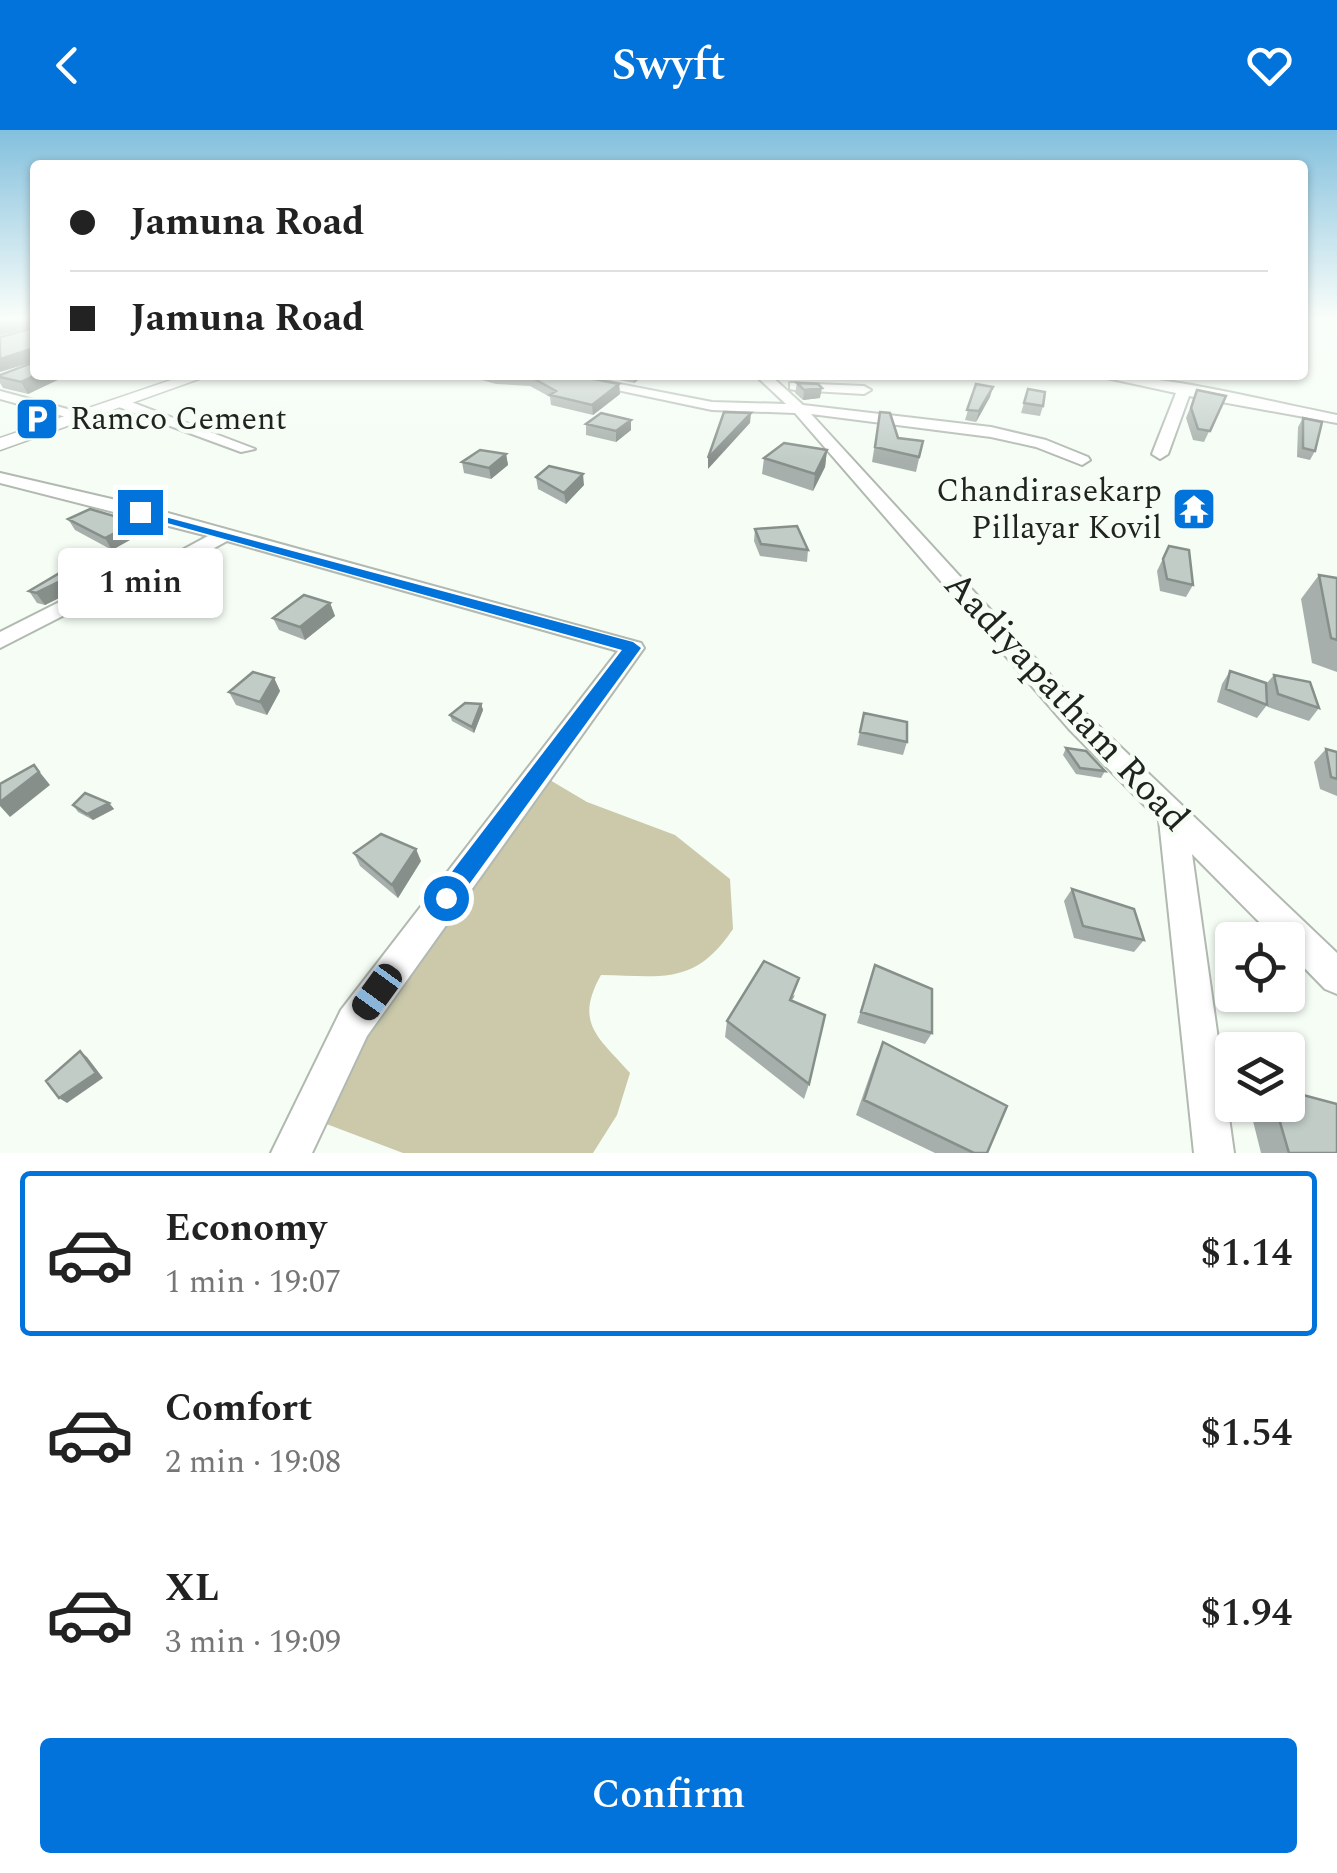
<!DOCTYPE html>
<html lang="en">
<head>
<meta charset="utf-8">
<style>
  body { margin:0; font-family:Spectral,serif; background:#f6f6f6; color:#222; height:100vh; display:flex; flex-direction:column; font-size:38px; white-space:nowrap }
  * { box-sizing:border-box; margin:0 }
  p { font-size:32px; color:#767676 }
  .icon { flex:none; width:55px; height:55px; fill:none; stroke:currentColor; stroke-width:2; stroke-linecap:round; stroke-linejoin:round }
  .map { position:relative; height:1023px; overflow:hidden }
  .details { display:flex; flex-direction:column; background:#fff; flex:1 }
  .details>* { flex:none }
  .hud { position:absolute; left:30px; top:30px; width:1278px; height:220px; border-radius:10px; box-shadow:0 2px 8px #0004; display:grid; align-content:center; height:220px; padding:0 40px; background:#fff }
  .buttons { position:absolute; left:1215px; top:792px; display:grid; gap:20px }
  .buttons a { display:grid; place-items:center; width:90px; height:90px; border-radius:10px; background:#fff; box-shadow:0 2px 8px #0004; font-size:50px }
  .end { position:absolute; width:45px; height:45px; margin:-22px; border:12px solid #0273da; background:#fff; box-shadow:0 0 0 5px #fff }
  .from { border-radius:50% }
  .bubble { position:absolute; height:70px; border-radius:10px; background:#fff; box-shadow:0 2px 8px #0004; font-size:32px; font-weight:600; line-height:70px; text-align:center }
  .car { position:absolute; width:30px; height:60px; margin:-30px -15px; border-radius:12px; box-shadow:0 0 8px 2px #0007; background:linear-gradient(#222 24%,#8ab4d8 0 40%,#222 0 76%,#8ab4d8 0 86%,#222 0) }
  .hud b { display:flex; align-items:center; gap:35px; height:95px; font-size:38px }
  .hud b+b { border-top:2px solid #e0e0e0 }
  .hud i { width:25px; height:25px; background:#222 }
  ul { padding:18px 0 0; list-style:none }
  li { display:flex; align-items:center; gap:30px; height:165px; margin:0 20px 15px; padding:0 20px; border:5px solid transparent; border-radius:10px }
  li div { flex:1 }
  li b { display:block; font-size:38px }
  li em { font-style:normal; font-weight:600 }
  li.current { border-color:#0273da }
  li>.icon { width:90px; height:90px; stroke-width:1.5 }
  .button { display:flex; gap:20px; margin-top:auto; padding:20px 40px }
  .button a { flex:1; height:115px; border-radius:10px; background:#0273da; color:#fff; font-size:40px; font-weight:600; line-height:115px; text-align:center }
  header { display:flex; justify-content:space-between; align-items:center; height:130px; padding:0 40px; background:#0273da; color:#fff; font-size:45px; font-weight:600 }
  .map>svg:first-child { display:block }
  .green { fill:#cbc9aa }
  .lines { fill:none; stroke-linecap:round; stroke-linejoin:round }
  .minor-casing { stroke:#b1b9b1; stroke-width:4 }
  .major-casing { stroke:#b1b9b1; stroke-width:3 }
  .minor { fill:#fff; fill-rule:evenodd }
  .major { fill:#fff; fill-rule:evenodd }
  .wall { fill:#a6afab }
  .shaded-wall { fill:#878f8b }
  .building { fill:#c1ccc7; stroke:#878f8b; stroke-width:2.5 }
  .route { fill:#0273da }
  .labels { text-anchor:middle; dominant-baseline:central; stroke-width:9; stroke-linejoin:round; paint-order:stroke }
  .far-poi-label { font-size:32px; fill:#202320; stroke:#f5fdf5; text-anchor:start }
  .street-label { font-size:38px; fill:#202320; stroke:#f5fdf5 }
</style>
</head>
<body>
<header><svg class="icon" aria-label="back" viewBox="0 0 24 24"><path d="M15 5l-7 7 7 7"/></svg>Swyft<svg class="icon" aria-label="heart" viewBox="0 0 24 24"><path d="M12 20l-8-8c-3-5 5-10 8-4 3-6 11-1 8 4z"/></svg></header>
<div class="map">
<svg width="1337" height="1023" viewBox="0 0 1337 1023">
  <rect width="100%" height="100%" fill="#f5fdf5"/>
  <path class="green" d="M 538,643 L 587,672 L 675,705 L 730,749 L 733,799 C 695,856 662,846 601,845 C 574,893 598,907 630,943 L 617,985 L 593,1023 L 403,1023 L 308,987 Z"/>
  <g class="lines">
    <defs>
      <path id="minor" d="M 546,245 L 573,245 L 712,272 L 786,274 L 755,245 L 770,245 L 803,275 L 991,297 L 1046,310 L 1088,327 L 1090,330 L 1082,335 L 1036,317 L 991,307 L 811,284 L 1087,585 L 1337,823 L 1337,864 L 1325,859 L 1288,821 L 1288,810 L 1277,810 L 1192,724 L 1234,1023 L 1194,1023 L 1159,690 L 1069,599 L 795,283 L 712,280 Z
        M 1093,245 C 1170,245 1260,270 1337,285 L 1337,293 L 1189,266 L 1168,324 L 1160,329 L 1152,324 L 1176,263 Z
        M 790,253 L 864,256 L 871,260 L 864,264 L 795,260 L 790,259 Z
        M 0,261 L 86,284 L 88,287 L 81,291 L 0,269 Z
        M 116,270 L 126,270 L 255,319 L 241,322 L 116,276 Z
        M 0,343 L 146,377 L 641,513 L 644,518 L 367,906 L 312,1023 L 271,1023 L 341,880 L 618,521 L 227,411 L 185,434 L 127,453 L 0,518 L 0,502 L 113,445 L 171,426 L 208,406 L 0,353 Z"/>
      <path id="major" d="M 186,245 L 210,245 L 0,320 L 0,308 Z"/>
    </defs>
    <use href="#minor" class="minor-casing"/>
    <use href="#major" class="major-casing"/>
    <use href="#minor" class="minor"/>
    <use href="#major" class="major"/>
  </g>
  <path class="wall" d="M 0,188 L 35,188 L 35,245 L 68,245 L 28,264 L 3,258 L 0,253 L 0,245 L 32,232 L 0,242 L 0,207 L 30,198 L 0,205 Z
    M 419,245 L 454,245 L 446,250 Z
    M 464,245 L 573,245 L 619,254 L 620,264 L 593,285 L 551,275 L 550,267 L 530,256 L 496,254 Z
    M 593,245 L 642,245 L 642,247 L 634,253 Z
    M 776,245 L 820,245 L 820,249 Z
    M 797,253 L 820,268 L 803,270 L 795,263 Z
    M 976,254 L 990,267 L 976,292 L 965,290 Z
    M 1028,259 L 1043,276 L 1040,286 L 1021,283 Z
    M 1197,260 L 1226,266 L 1204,312 L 1193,310 L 1186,288 Z
    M 880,282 L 898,308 L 923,311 L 916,342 L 872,332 Z
    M 1303,288 L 1315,321 L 1310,330 L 1297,327 L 1298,297 Z
    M 586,294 L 631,300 L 616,312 L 586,305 Z
    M 827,320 L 825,337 L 813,361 L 762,344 L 764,328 Z
    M 506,324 L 508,335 L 491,349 L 464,343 L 462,332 Z
    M 536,347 L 584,355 L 566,374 L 538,359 Z
    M 68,389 L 155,396 L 112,420 L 75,400 Z
    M 755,399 L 808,420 L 807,432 L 760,426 L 754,411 Z
    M 1169,416 L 1193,455 L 1186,467 L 1160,461 L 1157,441 Z
    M 1319,445 L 1337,448 L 1337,542 L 1312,533 L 1301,469 Z
    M 75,460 L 45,475 L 37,473 L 29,461 Z
    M 330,473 L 335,486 L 305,510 L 279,500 L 273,488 Z
    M 1230,541 L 1266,554 L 1274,545 L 1319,578 L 1309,591 L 1268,577 L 1267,569 L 1267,575 L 1257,588 L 1217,572 L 1222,554 Z
    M 274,548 L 280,561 L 267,585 L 236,575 L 229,562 Z
    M 481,574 L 483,580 L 474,603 L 452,591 L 450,585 Z
    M 864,583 L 907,612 L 903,625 L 857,615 Z
    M 1066,618 L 1105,641 L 1101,648 L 1076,644 L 1063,625 Z
    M 1326,619 L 1337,622 L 1337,666 L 1320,659 L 1314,632 Z
    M 109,673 L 114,679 L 93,690 L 78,682 L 73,675 Z
    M 354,723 L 421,731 L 398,768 L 360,736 Z
    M 1072,759 L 1144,810 L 1134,822 L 1074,808 L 1064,771 Z
    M 875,835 L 932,903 L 925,914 L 857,893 Z
    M 795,865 L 792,871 L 809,954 L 804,969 L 725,907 L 727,891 Z
    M 883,912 L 987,1023 L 935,1023 L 856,985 L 876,928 Z
    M 1249,975 L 1288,975 L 1337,1023 L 1261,1023 Z"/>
  <path class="shaded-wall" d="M 21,188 L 33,188 L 35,197 L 0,205 L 0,193 Z
    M 31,219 L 35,231 L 0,242 L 0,229 Z
    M 36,245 L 68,245 L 28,264 L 21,252 Z
    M 634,245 L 642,245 L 642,247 L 634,253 Z
    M 619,254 L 620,264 L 593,285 L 592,275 Z
    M 993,257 L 990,267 L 976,292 L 979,281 Z
    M 822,258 L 820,268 L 803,270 L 804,260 Z
    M 751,283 L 750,293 L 708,339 L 708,328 Z
    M 631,290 L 631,300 L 616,312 L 616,301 Z
    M 827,320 L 825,337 L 813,361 L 815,344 Z
    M 506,324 L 508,335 L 491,349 L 489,338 Z
    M 583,344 L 584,355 L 566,374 L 564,363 Z
    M 149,385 L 155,396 L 112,420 L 105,408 Z
    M 67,448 L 75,460 L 45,475 L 36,463 Z
    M 330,473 L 335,486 L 305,510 L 300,497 Z
    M 274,548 L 280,561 L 267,585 L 260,572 Z
    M 481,574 L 483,580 L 474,603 L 472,597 Z
    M 34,635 L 50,655 L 10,687 L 0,676 L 0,672 Z
    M 109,673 L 114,679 L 93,690 L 87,684 Z
    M 416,719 L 421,731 L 398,768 L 392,755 Z
    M 80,921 L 87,927 L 103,948 L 67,973 L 59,968 Z"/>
  <path class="building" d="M 0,188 L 21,188 L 0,193 Z
    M 31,188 L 35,188 L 35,245 L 36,245 L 21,252 L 0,247 L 0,245 L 32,233 L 31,219 L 0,229 L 0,207 L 30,199 Z
    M 509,245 L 573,245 L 619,254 L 592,275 L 550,265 L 556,261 L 529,246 Z
    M 797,253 L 818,254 L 822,258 L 804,260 Z
    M 976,254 L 993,257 L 979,281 L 967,280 Z
    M 1028,259 L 1045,262 L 1043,276 L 1024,273 Z
    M 1197,260 L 1226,266 L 1210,301 L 1198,299 L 1191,278 Z
    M 724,282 L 751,283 L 708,328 Z
    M 880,282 L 890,283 L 898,308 L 923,311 L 919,327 L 875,317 Z
    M 601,283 L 631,290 L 616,301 L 586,294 Z
    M 1303,288 L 1322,292 L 1315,321 L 1303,318 Z
    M 784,313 L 827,320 L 815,344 L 764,328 Z
    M 480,320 L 506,324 L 489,338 L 462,332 Z
    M 549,336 L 583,344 L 564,363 L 536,347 Z
    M 90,379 L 117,387 L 130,380 L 149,385 L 105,408 L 68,389 Z
    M 797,396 L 808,420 L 761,414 L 755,399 Z
    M 1169,416 L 1189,420 L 1193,455 L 1167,449 L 1163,429 Z
    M 58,444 L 67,448 L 36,463 L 29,461 Z
    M 1319,445 L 1337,448 L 1337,510 L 1331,508 Z
    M 304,465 L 330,473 L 300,497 L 273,488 Z
    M 1230,541 L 1266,553 L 1267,575 L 1226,559 Z
    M 253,542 L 274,548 L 260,572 L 229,562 Z
    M 1274,545 L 1310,552 L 1319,578 L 1278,564 Z
    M 465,573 L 481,574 L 472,597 L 450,585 Z
    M 864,583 L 907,592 L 907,612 L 860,602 Z
    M 1066,618 L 1086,621 L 1105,641 L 1080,638 Z
    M 1326,619 L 1337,622 L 1337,649 L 1331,647 Z
    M 34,635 L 39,642 L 0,672 L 0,654 Z
    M 85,663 L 109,673 L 87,684 L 73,675 Z
    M 381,704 L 416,719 L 392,755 L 354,723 Z
    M 1072,759 L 1134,779 L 1144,810 L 1083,796 Z
    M 764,831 L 799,848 L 790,870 L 825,885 L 809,954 L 727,891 Z
    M 875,835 L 932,859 L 932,903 L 861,882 Z
    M 883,912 L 1007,976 L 987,1023 L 974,1023 L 864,970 Z
    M 80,921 L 96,943 L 59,968 L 46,951 Z
    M 1288,961 L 1337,974 L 1337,1023 L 1289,1023 L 1275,975 L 1288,975 Z"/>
  <linearGradient id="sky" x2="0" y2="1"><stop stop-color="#83c0dd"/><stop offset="0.57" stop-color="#fafefa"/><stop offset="1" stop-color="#fafefa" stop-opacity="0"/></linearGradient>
  <rect width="1337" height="331" fill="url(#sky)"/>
  <path class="route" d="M 135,379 L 633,512 L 641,518 L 454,775 L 446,778 L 438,775 L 438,760 L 622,520 L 135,384 Z"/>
  <defs>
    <symbol id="parking-square" viewBox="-11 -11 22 22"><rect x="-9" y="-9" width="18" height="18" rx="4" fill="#0273da" stroke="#f5fdf5"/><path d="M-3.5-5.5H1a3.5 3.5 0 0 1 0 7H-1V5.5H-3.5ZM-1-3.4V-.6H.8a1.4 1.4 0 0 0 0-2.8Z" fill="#fff"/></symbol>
    <symbol id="temple-square" viewBox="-11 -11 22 22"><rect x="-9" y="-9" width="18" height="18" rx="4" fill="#0273da" stroke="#f5fdf5"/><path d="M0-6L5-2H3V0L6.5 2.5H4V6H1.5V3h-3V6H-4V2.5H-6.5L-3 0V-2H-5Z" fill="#fff"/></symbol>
  </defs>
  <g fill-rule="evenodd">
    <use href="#parking-square" x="12" y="264" width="50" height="50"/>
    <use href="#temple-square" x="1169" y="354" width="50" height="50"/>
  </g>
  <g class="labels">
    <g class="far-poi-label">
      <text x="70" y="289">Ramco Cement</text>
      <text x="1162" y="361" text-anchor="end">Chandirasekarp<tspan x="1162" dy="37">Pillayar Kovil</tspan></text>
    </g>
    <g class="street-label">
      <text transform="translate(1066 572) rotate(47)">Aadiyapatham Road</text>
    </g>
  </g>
</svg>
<div class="buttons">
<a><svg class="icon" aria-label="locate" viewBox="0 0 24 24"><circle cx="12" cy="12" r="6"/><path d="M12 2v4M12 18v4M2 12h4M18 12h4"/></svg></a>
<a><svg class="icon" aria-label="layers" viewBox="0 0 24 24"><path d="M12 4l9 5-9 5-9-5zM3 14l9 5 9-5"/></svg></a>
</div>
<i class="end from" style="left:446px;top:768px"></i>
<i class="end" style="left:140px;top:382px"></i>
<div class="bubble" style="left:58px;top:418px;width:165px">1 min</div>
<i class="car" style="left:377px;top:862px;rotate:216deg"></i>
<div class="hud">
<b><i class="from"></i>Jamuna Road</b>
<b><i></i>Jamuna Road</b>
</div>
</div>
<section class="details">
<ul>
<li class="current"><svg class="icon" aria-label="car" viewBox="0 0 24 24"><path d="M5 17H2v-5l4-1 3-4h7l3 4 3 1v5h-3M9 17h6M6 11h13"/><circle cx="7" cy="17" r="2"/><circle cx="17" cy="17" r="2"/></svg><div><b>Economy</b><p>1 min · 19:07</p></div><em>$1.14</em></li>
<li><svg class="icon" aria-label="car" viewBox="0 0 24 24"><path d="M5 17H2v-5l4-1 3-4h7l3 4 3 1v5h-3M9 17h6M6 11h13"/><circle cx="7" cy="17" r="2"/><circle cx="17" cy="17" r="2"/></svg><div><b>Comfort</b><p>2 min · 19:08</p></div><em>$1.54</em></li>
<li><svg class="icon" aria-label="car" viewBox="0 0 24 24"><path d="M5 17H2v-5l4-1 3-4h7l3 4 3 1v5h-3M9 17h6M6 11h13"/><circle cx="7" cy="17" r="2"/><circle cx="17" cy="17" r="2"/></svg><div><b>XL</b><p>3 min · 19:09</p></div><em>$1.94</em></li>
</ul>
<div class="button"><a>Confirm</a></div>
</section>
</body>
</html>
